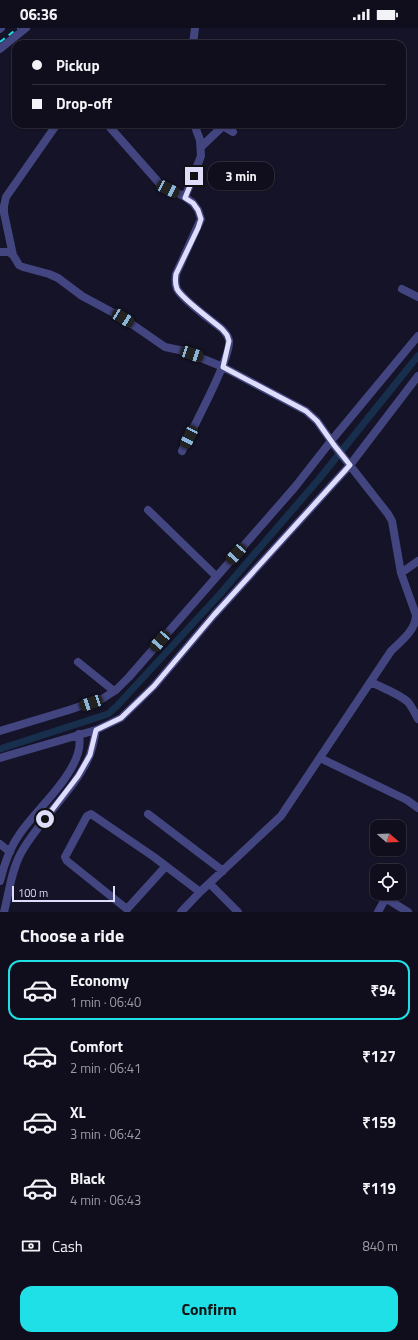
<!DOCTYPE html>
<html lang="en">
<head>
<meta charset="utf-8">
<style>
  body { margin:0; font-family:"Titillium Web",sans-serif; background:#191726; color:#f1f3f6; height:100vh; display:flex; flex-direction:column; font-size:15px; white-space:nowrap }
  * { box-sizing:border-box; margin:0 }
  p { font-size:13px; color:#9c9ca4 }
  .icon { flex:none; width:22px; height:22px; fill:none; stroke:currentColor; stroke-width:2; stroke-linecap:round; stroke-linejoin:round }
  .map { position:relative; height:884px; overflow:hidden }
  .panel { display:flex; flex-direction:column; background:#100e1d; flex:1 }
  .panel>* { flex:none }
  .banner { position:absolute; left:12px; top:12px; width:394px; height:88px; border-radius:12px; box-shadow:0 1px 3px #0004,0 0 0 1px #302e3b; display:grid; align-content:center; height:88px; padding:0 20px; background:#100e1d }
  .needle { width:26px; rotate:109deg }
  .fabs { position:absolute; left:370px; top:792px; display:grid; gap:8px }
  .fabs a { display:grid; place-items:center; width:36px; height:36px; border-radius:8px; background:#100e1d; box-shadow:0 1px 3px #0004,0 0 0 1px #302e3b; font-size:20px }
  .scale { position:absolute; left:12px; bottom:10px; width:103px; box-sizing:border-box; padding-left:4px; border:2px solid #deddfb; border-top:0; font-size:11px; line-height:14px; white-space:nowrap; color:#deddfb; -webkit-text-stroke:3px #151327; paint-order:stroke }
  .end { position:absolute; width:18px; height:18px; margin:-9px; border:5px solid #deddfb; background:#111; box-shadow:0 0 0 2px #111 }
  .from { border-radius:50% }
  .bubble { position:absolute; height:28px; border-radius:12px; background:#100e1d; box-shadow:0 1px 3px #0004,0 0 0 1px #302e3b; font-size:13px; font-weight:700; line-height:28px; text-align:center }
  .car { position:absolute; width:12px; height:24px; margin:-12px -6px; border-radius:5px; box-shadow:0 0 3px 1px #0007; background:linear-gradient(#222 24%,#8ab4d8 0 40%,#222 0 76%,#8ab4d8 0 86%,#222 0) }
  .banner b { display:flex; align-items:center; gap:14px; height:38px; font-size:15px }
  .banner b+b { border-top:1px solid #302e3b }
  .banner i { width:10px; height:10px; background:#f1f3f6 }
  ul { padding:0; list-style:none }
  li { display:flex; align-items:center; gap:12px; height:60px; margin:0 8px 6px; padding:0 12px; border:2px solid transparent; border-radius:12px }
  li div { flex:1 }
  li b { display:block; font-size:15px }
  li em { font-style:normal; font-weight:700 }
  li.current { border-color:#1ee0e6 }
  li>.icon { width:36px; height:36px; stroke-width:1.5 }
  h2 { padding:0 20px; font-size:18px; line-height:48px }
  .pay { display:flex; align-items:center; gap:10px; height:44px; padding:0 20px; font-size:15px }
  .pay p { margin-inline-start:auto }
  .button { display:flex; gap:8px; margin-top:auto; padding:8px 20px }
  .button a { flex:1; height:46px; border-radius:12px; background:#1ee0e6; color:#111; font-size:16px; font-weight:700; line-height:46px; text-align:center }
  .status { display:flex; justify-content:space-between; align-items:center; height:28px; padding:0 20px; background:#100e1d; direction:ltr }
  .status svg { height:11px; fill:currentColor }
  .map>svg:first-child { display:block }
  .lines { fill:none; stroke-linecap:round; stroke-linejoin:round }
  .canal { stroke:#172f4c; stroke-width:7 }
  .minor { stroke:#434580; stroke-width:8 }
  .rail { stroke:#1ee0e6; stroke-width:2; stroke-dasharray:6 5; stroke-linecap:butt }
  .route { stroke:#deddfb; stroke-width:5 }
</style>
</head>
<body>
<div class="status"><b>06:36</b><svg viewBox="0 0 49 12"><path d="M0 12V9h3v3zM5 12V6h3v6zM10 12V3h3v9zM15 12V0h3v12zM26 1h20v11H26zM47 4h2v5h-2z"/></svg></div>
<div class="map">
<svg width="418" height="884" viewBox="0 0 418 884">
  <rect width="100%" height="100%" fill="#151327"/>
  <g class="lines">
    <path class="canal" d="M 0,721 L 108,686 L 117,678 L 220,566 L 319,451 L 418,328"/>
    <path class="minor" d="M 0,1 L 1,0
      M 193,16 L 195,0
      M 0,21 L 26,0
      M 107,96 L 160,156 L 185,169 L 193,175 L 198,182 L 201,191 L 176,246 C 175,252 175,256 177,261 C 183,272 212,293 222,301 C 225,304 228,308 229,312 C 232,329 191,403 182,423
      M 201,119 L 223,98 L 233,104
      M 185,169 L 201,128 L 200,112 L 194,96
      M 0,224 L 9,224 L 13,227 L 19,237 L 23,239 L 49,246 L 58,250 L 82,268 L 123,290 L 165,319 L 184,323 L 223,339 L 306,383 L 317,393 L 334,417 L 388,486 L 392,493 L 401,545 L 416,587 C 416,602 401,613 391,623 L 281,788 L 200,864 L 181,884
      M 13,227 L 4,185 L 4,178 L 6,169 L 57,96
      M 402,261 L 418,269
      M 148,482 L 216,548
      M 401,545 L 418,533
      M 78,634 L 114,663
      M 371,654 C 382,660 398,665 408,674 C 412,679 415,685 418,691
      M 0,703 L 69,682 L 102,671 L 116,662 L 129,649 L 295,459 L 331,413 L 418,308
      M 0,730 L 96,702 L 121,690 L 154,658 L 214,587 L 350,437 L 418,348
      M 320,730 L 407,772 L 418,780
      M 148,786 L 223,843
      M 0,816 L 10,824
      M 166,838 L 127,881 L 67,833 L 65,829 L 87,788 L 91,786 L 154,829 L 200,864
      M 0,853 C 4,837 9,821 19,807 C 35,783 70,753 78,725 C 80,719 80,713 79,706
      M 210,856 L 238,884
      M 4,884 C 9,865 11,843 21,825 C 39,792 74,763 89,729 C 93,720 94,711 96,702
      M 378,884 L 384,873 L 387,871 L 408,884"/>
    <path class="rail" d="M 0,14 L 18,0"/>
  </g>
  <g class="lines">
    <path class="route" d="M 45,791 L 78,748 L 90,727 L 96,702 L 121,690 L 154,658 L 214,587 L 350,437 L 334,417 L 317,393 L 306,383 L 223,339 L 229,313 L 227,307 L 222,301 C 212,292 183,272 177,261 C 175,256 175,252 176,246 L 198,200 L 201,191 L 198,182 L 193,175 L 185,170 L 194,148"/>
  </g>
</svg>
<div class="fabs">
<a><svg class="needle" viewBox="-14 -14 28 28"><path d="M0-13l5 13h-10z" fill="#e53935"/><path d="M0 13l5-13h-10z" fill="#9c9ca4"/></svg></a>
<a><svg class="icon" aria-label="locate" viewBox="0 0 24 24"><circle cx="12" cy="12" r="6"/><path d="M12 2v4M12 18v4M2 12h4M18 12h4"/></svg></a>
</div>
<div class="scale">100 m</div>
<i class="end from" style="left:45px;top:791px"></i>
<i class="end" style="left:194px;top:148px"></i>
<div class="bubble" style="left:208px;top:134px;width:66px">3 min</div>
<i class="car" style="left:168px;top:161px;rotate:117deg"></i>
<i class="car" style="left:123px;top:290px;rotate:122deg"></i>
<i class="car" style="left:192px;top:326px;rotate:109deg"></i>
<i class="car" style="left:189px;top:409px;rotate:206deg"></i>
<i class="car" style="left:236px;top:526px;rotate:222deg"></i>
<i class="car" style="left:160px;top:613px;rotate:221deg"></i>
<i class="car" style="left:91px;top:675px;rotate:251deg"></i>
<div class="banner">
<b><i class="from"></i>Pickup</b>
<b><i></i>Drop-off</b>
</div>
</div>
<section class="panel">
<h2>Choose a ride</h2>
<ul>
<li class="current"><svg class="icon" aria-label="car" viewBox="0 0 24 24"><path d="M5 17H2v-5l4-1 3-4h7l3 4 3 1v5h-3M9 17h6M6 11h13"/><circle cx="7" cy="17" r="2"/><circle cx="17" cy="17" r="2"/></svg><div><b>Economy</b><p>1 min · 06:40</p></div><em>₹94</em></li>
<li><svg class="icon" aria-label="car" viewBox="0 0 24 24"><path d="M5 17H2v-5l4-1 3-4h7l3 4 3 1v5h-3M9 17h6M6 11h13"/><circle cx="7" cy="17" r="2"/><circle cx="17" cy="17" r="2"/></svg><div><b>Comfort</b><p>2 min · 06:41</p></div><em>₹127</em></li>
<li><svg class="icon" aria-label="car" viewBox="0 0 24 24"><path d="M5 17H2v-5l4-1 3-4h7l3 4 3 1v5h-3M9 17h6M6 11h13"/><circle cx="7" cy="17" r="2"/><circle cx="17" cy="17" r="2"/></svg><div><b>XL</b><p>3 min · 06:42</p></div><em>₹159</em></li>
<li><svg class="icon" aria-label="car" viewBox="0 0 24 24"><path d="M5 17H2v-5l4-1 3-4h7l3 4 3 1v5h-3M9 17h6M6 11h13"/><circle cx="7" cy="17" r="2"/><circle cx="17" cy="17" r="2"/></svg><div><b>Black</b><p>4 min · 06:43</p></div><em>₹119</em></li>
</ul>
<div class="pay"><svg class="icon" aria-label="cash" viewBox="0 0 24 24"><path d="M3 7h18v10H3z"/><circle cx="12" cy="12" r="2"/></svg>Cash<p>840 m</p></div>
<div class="button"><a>Confirm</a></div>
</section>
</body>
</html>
